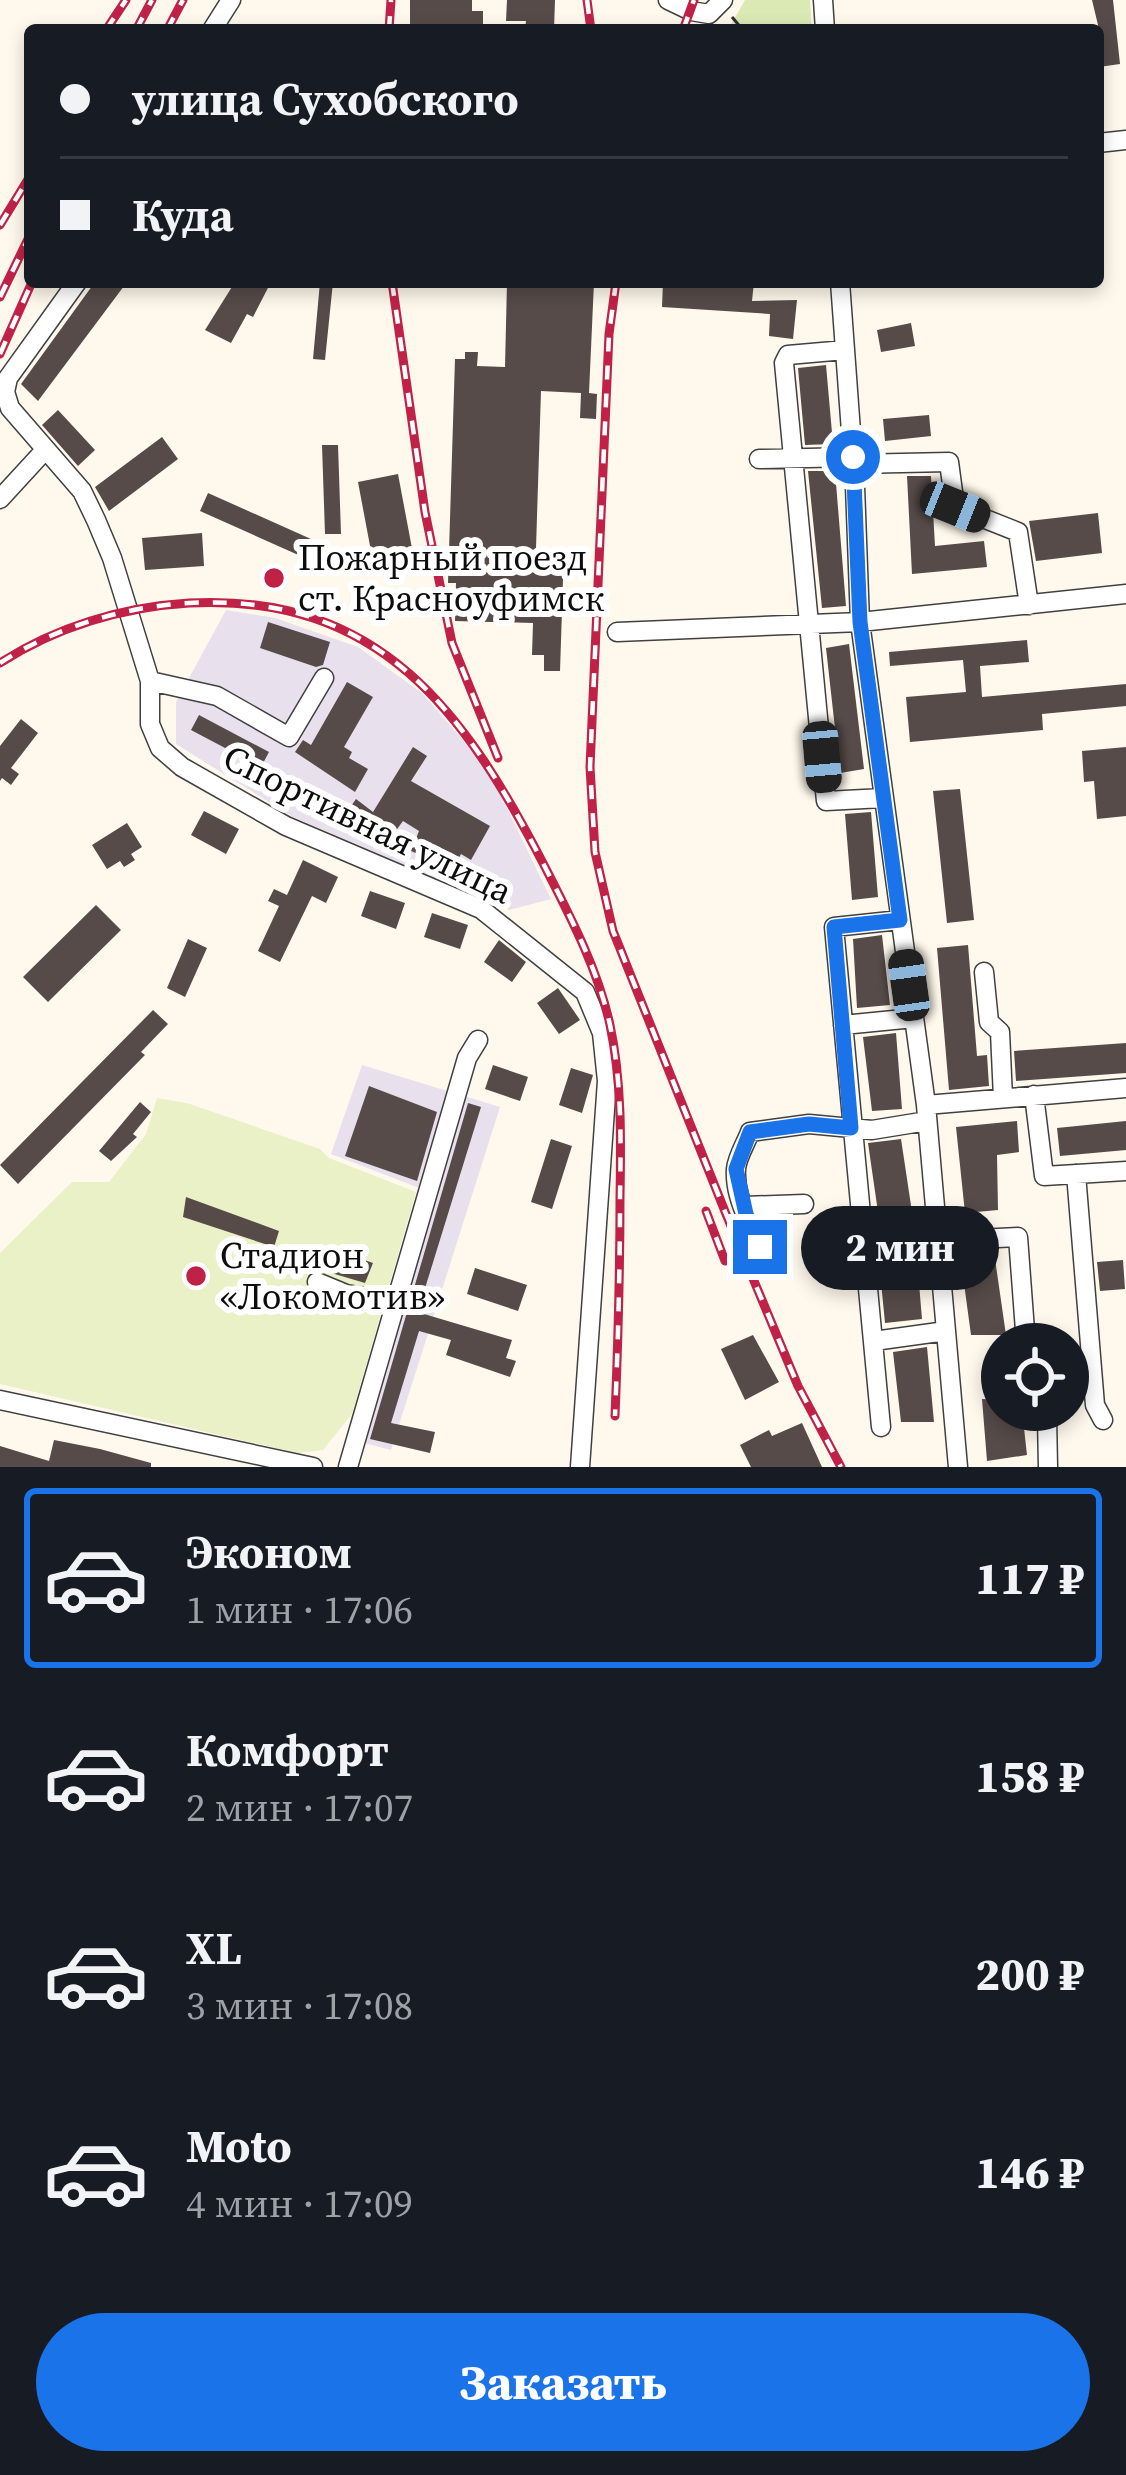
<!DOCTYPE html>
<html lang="ru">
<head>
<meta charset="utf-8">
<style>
  body { margin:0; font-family:"Source Serif 4",serif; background:#20242c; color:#f1f3f6; height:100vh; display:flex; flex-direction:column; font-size:45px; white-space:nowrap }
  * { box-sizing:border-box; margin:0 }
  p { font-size:39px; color:#9ea1a6 }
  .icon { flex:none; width:66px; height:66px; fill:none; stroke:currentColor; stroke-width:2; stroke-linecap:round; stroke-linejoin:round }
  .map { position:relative; height:1467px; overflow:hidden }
  .drawer { display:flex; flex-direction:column; background:#171b24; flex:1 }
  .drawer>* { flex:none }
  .banner { position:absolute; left:24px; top:24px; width:1080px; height:264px; border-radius:12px; box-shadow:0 6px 18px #0003; display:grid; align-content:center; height:264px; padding:0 36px; background:#171b24 }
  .tools { position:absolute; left:981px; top:1323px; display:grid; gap:24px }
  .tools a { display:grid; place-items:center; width:108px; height:108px; border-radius:50%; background:#171b24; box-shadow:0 6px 18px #0003; font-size:60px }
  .end { position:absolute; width:54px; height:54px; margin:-27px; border:15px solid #1a73e8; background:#fff; box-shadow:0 0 0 6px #fff }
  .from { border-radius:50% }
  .bubble { position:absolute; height:84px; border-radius:42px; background:#171b24; box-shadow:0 6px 18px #0003; font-size:39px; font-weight:800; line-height:84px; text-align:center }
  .car { position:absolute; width:36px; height:72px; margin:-36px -18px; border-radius:15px; box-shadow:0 0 9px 3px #0007; background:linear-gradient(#222 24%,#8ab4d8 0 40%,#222 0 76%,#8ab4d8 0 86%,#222 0) }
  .banner b { display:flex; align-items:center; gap:42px; height:114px; font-size:45px }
  .banner b+b { border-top:3px solid #363941 }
  .banner i { width:30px; height:30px; background:#f1f3f6 }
  ul { padding:21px 0 0; list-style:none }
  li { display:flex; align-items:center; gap:36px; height:180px; margin:0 24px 18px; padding:0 12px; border:6px solid transparent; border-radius:12px }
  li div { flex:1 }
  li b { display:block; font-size:45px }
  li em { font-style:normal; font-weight:800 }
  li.active { border-color:#1a73e8 }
  li>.icon { width:108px; height:108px; stroke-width:1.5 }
  .cta { display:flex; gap:24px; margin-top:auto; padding:24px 36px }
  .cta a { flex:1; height:138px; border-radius:72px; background:#1a73e8; color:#fff; font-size:48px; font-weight:800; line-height:138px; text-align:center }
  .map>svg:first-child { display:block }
  .industrial { fill:#e8e0ec }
  .green { fill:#dbeab5 }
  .pitch { fill:#eaf1c7 }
  .building { fill:#564b49 }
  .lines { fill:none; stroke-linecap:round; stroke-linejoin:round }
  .minor-casing { stroke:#404040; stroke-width:21 }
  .path { stroke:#2f2f2f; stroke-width:3; stroke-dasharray:12 6; stroke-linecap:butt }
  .minor { stroke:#fff; stroke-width:18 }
  .rail-casing { stroke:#c02247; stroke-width:9 }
  .rail { stroke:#fff; stroke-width:4.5; stroke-dasharray:14; stroke-linecap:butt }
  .route { stroke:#1a73e8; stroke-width:15 }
  .poi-dot { fill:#c02247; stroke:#fff; stroke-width:4.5 }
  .labels { text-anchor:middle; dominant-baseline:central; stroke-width:12; stroke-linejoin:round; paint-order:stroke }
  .poi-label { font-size:36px; fill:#0d0d0d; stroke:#fff; text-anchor:start }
  .street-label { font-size:36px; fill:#0d0d0d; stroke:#fff }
</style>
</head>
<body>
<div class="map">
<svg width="1126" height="1467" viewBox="0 0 1126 1467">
  <rect width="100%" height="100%" fill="#fff8ec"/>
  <path class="industrial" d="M 226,610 L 275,618 L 358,647 L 422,693 L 488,769 L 551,899 L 509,910 L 291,816 L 176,744 L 176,702 Z
    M 362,1065 L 500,1107 L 391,1450 L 349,1439 L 422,1189 L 331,1154 Z"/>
  <path class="green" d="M 745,0 L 810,0 L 812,30 L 728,30 Z"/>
  <path class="pitch" d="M 157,1098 L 187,1103 L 320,1149 L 329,1158 L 416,1192 L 352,1414 L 323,1450 L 297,1453 L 0,1384 L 0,1253 L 72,1182 L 109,1182 L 146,1134 Z"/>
  <path class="building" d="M 410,0 L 472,0 L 472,11 L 483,11 L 483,30 L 410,30 Z
    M 507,0 L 555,0 L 554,30 L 525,30 L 526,21 L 506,21 Z
    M 1092,0 L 1113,0 L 1120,64 L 1099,67 L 1098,25 Z
    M 95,282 L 127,282 L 38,401 L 21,384 Z
    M 235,282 L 271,282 L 253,317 L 247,314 L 231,343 L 205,330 Z
    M 320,282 L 333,282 L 325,360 L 313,359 Z
    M 507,282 L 594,282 L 589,393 L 597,394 L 596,419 L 580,418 L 581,393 L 541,391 L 536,548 L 564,549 L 560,671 L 544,671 L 544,655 L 532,655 L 533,623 L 455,621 L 456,583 L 448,583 L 455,359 L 465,359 L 465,352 L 478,352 L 477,366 L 505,367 Z
    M 663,282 L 754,282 L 752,301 L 797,300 L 793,339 L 769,336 L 770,314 L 662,307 Z
    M 911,323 L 915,346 L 881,352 L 877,330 Z
    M 826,365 L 833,444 L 805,445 L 798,368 Z
    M 58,410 L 95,450 L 78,466 L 42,425 Z
    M 929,415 L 931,436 L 885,441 L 883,419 Z
    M 162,437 L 178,459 L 109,511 L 95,487 Z
    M 322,445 L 338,445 L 341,534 L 325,534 Z
    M 808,471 L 835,471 L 846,606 L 822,608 Z
    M 398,474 L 414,559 L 374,567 L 358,482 Z
    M 907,476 L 931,476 L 935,546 L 984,541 L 987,567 L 912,574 Z
    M 208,493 L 340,552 L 332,570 L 200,511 Z
    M 1098,513 L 1102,553 L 1036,561 L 1029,521 Z
    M 202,533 L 204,566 L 145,570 L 142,538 Z
    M 268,622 L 330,642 L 323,665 L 316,667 L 260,648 Z
    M 1027,640 L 1029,662 L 980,666 L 982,697 L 1126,684 L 1126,706 L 1042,714 L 1043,730 L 910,742 L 906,697 L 966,692 L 963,660 L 890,666 L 889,652 Z
    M 849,644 L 864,769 L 840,773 L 826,648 Z
    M 347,682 L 373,697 L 344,747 L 352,752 L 349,758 L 368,769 L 355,792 L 295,752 L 303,740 L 311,745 Z
    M 199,715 L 269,752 L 261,767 L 191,730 Z
    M 21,719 L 38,733 L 11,768 L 19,774 L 11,785 L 2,778 L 0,781 L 0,746 Z
    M 413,747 L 427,756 L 411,781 L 490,826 L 471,860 L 461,854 L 455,865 L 438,856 L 432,871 L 419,865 L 423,856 L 411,851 L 419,831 L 403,821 L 383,848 L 342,819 L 356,799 L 373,812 Z
    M 1126,747 L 1126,816 L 1097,819 L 1094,781 L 1084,782 L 1082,751 Z
    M 960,789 L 974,920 L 947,923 L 933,791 Z
    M 204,811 L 239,829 L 226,854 L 191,835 Z
    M 871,812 L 878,897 L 852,900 L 845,814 Z
    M 127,823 L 142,847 L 131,854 L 135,860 L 124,867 L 120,861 L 107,869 L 92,845 Z
    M 303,860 L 338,877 L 326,903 L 312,896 L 280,962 L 258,951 L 279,906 L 268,901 L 274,889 L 287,895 Z
    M 370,891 L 405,903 L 396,929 L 361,916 Z
    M 96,905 L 121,930 L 48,1002 L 23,977 Z
    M 432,913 L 468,925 L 460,949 L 424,937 Z
    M 882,935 L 890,1005 L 857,1008 L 853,939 Z
    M 188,939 L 207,948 L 185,997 L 167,988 Z
    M 499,940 L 526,962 L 512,982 L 484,962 Z
    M 968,945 L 977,1056 L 987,1055 L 989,1086 L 949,1090 L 937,948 Z
    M 558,988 L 580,1020 L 559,1034 L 537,1003 Z
    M 153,1010 L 168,1024 L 141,1052 L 145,1055 L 18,1184 L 0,1165 Z
    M 896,1033 L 902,1109 L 872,1111 L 863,1037 Z
    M 1126,1043 L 1126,1073 L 1016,1081 L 1014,1051 Z
    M 493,1065 L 528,1077 L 520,1101 L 485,1089 Z
    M 571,1068 L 593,1075 L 582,1113 L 559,1105 Z
    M 369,1086 L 437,1112 L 417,1181 L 345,1156 Z
    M 140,1102 L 151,1112 L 133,1134 L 137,1137 L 111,1161 L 99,1151 Z
    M 468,1103 L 481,1107 L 422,1298 L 429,1300 L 424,1314 L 512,1340 L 506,1358 L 516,1361 L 510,1377 L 446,1355 L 451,1340 L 419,1331 L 391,1423 L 435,1432 L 430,1453 L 370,1439 Z
    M 1017,1121 L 1019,1152 L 997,1155 L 998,1210 L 965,1213 L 956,1127 Z
    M 1126,1121 L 1126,1150 L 1060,1156 L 1057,1128 Z
    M 551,1139 L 572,1146 L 552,1209 L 531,1202 Z
    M 901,1139 L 912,1212 L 879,1219 L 868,1143 Z
    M 186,1197 L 279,1231 L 274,1247 L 183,1217 Z
    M 916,1248 L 922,1319 L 885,1323 L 878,1251 Z
    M 336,1250 L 373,1263 L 365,1283 L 328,1272 Z
    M 994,1252 L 1006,1335 L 971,1335 L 960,1254 Z
    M 1123,1260 L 1125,1289 L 1100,1291 L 1097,1262 Z
    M 475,1268 L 527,1285 L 518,1311 L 467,1294 Z
    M 753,1335 L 779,1382 L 745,1400 L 721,1349 Z
    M 927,1347 L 934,1422 L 901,1422 L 893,1352 Z
    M 982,1399 L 1002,1400 L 1002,1410 L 1022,1410 L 1027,1455 L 987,1461 Z
    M 802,1423 L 822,1467 L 751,1467 L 740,1445 L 769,1430 L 772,1436 Z
    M 54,1440 L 100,1449 L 151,1463 L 151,1467 L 0,1467 L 0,1446 L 49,1461 Z"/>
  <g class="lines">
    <defs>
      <path id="minor" d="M 668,0 L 691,11 L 709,14 L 723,0
        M 823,0 L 825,30
        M 212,30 L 231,0
        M 1098,143 L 1126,140
        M 77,282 L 8,378 L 5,392 L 10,408 L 82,491 L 96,520 L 112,558 L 150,681 L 150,724 L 160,748 L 182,767 L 286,826 L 481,909 L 585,992 L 602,1033 L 607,1081 L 580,1467
        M 840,282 L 855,486 L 860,622 L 926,1105 L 958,1467
        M 845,350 L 788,355 L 784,363 L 826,801 L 883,798
        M 759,459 L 853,457
        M 854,464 L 949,462 L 955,507 L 1018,532 L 1029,605
        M 0,499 L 45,450
        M 617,632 L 860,622 L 1126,594
        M 150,681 L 217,696 L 289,737 L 324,678
        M 984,972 L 989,1022 L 1000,1032 L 1003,1098
        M 843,1025 L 914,1018
        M 1034,1095 L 1044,1176 L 1126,1171
        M 926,1105 L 1126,1088
        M 1076,1174 L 1095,1405 L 1103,1420
        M 744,1206 L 804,1204
        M 866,1239 L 937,1232
        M 938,1241 L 1018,1237 L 1026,1344
        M 780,1262 C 756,1244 734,1199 736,1169 C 737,1157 746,1143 750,1132 L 809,1124 L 872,1130 L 927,1121
        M 317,1282 L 346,1294 L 397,1302
        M 874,1341 L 946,1331
        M 0,1400 L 313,1467
        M 1047,1417 L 1048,1467
        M 881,1427 L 834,927 L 900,920
        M 348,1467 L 467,1058 L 478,1040"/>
    </defs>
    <use href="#minor" class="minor-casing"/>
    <path class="path" d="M 732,17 L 743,30"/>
    <use href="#minor" class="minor"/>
    <defs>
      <path id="rail" d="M 587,0 L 591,30
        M 106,30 L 126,0
        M 136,30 L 152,0
        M 167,30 L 183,0
        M 389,30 L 391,0
        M 683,30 L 694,0
        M 0,225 L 30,176
        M 392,282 L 425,512 L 452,643 L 498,758
        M 616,282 L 609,334 L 590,767 L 595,852 L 613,931 L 726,1214 L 798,1386 L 841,1467
        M 0,297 L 30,235
        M 0,354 L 32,282
        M 0,663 C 56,627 122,607 189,603 C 380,593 465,712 544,865 C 570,916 598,969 610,1025 C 622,1082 621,1140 620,1197 C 620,1270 618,1343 615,1416
        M 706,1211 L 725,1261"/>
    </defs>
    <use href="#rail" class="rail-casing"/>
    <use href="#rail" class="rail"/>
  </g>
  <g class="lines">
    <path class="route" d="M 760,1247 L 746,1214 L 736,1169 L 750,1132 L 809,1124 L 851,1128 L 834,927 L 900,920 L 860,622 L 853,457"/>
  </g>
  <g class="poi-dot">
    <circle cx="274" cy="578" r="12"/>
    <circle cx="196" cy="1276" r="12"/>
  </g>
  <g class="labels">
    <g class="poi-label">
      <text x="298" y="557">Пожарный поезд<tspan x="298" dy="41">ст. Красноуфимск</tspan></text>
      <text x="220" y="1255">Стадион<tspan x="220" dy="41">«Локомотив»</tspan></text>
    </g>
    <g class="street-label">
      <text transform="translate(368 824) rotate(26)">Спортивная улица</text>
    </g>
  </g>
</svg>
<div class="tools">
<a><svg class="icon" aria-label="locate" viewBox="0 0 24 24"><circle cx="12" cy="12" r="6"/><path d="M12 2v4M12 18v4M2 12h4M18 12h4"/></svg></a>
</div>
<i class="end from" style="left:853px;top:457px"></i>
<i class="end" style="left:760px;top:1247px"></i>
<div class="bubble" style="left:801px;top:1206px;width:198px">2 мин</div>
<i class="car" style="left:955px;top:507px;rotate:112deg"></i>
<i class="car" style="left:822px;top:757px;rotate:175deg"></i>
<i class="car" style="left:909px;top:985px;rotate:352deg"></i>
<div class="banner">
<b><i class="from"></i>улица Сухобского</b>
<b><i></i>Куда</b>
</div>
</div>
<section class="drawer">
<ul>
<li class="active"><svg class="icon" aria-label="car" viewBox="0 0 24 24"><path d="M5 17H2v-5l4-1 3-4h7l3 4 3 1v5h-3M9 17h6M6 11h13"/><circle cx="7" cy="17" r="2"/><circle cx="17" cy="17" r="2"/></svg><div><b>Эконом</b><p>1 мин · 17:06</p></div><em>117 ₽</em></li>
<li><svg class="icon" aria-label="car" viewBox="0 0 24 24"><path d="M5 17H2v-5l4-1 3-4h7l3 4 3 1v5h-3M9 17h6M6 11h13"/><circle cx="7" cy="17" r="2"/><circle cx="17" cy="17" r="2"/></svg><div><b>Комфорт</b><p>2 мин · 17:07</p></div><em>158 ₽</em></li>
<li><svg class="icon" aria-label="car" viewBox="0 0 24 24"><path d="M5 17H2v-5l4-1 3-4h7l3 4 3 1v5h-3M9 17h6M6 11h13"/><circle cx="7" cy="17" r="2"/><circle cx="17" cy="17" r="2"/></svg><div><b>XL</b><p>3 мин · 17:08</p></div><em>200 ₽</em></li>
<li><svg class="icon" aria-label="car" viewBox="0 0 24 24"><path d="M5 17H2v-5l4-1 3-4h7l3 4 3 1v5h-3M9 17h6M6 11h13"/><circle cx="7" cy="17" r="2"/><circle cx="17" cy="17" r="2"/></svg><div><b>Moto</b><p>4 мин · 17:09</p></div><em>146 ₽</em></li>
</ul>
<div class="cta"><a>Заказать</a></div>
</section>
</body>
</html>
